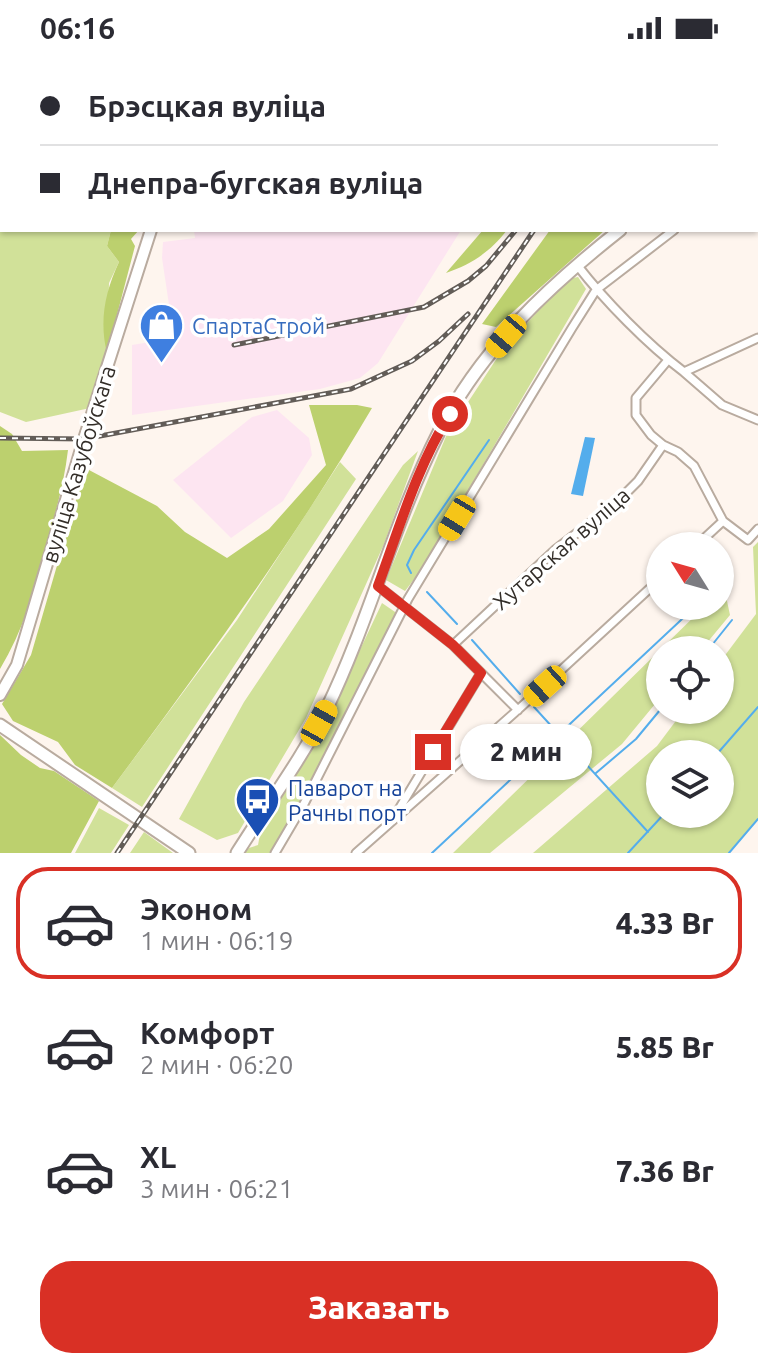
<!DOCTYPE html>
<html lang="ru">
<head>
<meta charset="utf-8">
<style>
  body { margin:0; font-family:Ubuntu,sans-serif; background:#f2f2f3; color:#2b2b33; height:100vh; display:flex; flex-direction:column; font-size:30px; white-space:nowrap }
  * { box-sizing:border-box; margin:0 }
  p { font-size:26px; color:#7c7c81 }
  .icon { flex:none; width:44px; height:44px; fill:none; stroke:currentColor; stroke-width:2; stroke-linecap:round; stroke-linejoin:round }
  .map { position:relative; height:797px; overflow:hidden }
  .side { display:flex; flex-direction:column; background:#fff; flex:1 }
  .side>* { flex:none }
  .banner { position:absolute; left:0px; top:0px; width:758px; height:176px; box-shadow:0 2px 6px #0004; display:grid; align-content:center; height:176px; padding:0 40px; background:#fff }
  .needle { width:52px; rotate:307deg }
  .fabs { position:absolute; left:646px; top:476px; display:grid; gap:16px }
  .fabs a { display:grid; place-items:center; width:88px; height:88px; border-radius:50%; background:#fff; box-shadow:0 2px 6px #0004; font-size:40px }
  .end { position:absolute; width:36px; height:36px; margin:-18px; border:10px solid #d93025; background:#fff; box-shadow:0 0 0 4px #fff }
  .from { border-radius:50% }
  .bubble { position:absolute; height:56px; border-radius:28px; background:#fff; box-shadow:0 2px 6px #0004; font-size:26px; font-weight:800; line-height:56px; text-align:center }
  .car { position:absolute; width:24px; height:48px; margin:-24px -12px; border-radius:10px; box-shadow:0 0 6px 2px #0007; background:linear-gradient(#f5c518 24%,#345 0 40%,#f5c518 0 76%,#345 0 86%,#f5c518 0) }
  .banner b { display:flex; align-items:center; gap:28px; height:76px; font-size:30px }
  .banner b+b { border-top:2px solid #e1e1e2 }
  .banner i { width:20px; height:20px; background:#2b2b33 }
  ul { padding:14px 0 0; list-style:none }
  li { display:flex; align-items:center; gap:24px; height:112px; margin:0 16px 12px; padding:0 24px; border:4px solid transparent; border-radius:32px }
  li div { flex:1 }
  li b { display:block; font-size:30px }
  li em { font-style:normal; font-weight:800 }
  li.selected { border-color:#d93025 }
  li>.icon { width:72px; height:72px; stroke-width:1.5 }
  .primary-button { display:flex; gap:16px; margin-top:auto; padding:16px 40px }
  .primary-button a { flex:1; height:92px; border-radius:32px; background:#d93025; color:#fff; font-size:32px; font-weight:800; line-height:92px; text-align:center }
  .status { display:flex; justify-content:space-between; align-items:center; height:56px; padding:0 40px; background:#fff; direction:ltr }
  .status svg { height:22px; fill:currentColor }
  .map>svg:first-child { display:block }
  .industrial { fill:#fde5f1 }
  .green { fill:#d1e199; fill-rule:evenodd }
  .forest { fill:#bcd06e }
  .water { fill:#54adec }
  .lines { fill:none; stroke-linecap:round; stroke-linejoin:round }
  .stream { stroke:#54adec; stroke-width:2 }
  .street-casing { stroke:#b9ab9f; stroke-width:11 }
  .secondary-casing { stroke:#b9ab9f; stroke-width:14 }
  .primary-casing { stroke:#b9ab9f; stroke-width:15 }
  .street { stroke:#fff; stroke-width:7 }
  .secondary { stroke:#fff; stroke-width:10 }
  .primary { stroke:#fff; stroke-width:11 }
  .rail-casing { stroke:#625c57; stroke-width:5 }
  .rail { stroke:#fff; stroke-width:2; stroke-dasharray:6; stroke-linecap:butt }
  .route { stroke:#d93025; stroke-width:10 }
  .labels { text-anchor:middle; dominant-baseline:central; stroke-width:7; stroke-linejoin:round; paint-order:stroke }
  .shop-label { font-size:22px; fill:#366cbe; stroke:#fff; text-anchor:start }
  .street-label { font-size:22px; fill:#322d28; stroke:#fff }
  .transit-label { font-size:22px; fill:#164399; stroke:#fff; text-anchor:start }
</style>
</head>
<body>
<div class="status"><b>06:16</b><svg viewBox="0 0 49 12"><path d="M0 12V9h3v3zM5 12V6h3v6zM10 12V3h3v9zM15 12V0h3v12zM26 1h20v11H26zM47 4h2v5h-2z"/></svg></div>
<div class="map">
<svg width="758" height="797" viewBox="0 0 758 797">
  <rect width="100%" height="100%" fill="#fef5ee"/>
  <path class="industrial" d="M 257,0 L 510,0 L 511,2 L 255,2 Z
    M 194,174 L 461,174 L 378,307 L 360,322 L 320,333 L 132,359 L 132,289 L 174,282 L 162,202 L 163,186 L 195,182 Z
    M 277,354 L 309,382 L 312,399 L 283,445 L 231,482 L 173,424 L 252,361 Z"/>
  <path class="green" d="M 0,0 L 194,0 L 2,2 L 2,174 L 111,174 L 107,190 L 119,206 L 109,227 L 107,297 L 90,352 L 26,366 L 0,356 Z
    M 578,221 L 586,233 L 422,513 L 405,535 L 386,524 L 447,378 L 503,293 L 568,223 Z
    M 418,395 L 384,488 L 306,662 L 238,777 L 217,784 L 179,763 L 244,646 L 403,409 Z
    M 340,406 L 356,423 L 142,751 L 112,732 L 237,564 Z
    M 758,486 L 758,763 L 729,797 L 533,797 L 657,690 L 684,654 L 720,654 L 720,606 L 756,558 L 753,491 ZM 660,698 L 720,698 L 720,758 L 660,758 Z
    M 724,531 L 730,559 L 701,594 L 660,594 L 705,550 L 720,550 L 720,536 Z
    M 382,547 L 398,558 L 328,699 L 270,797 L 245,797 L 249,792 L 258,789 L 261,773 L 326,666 Z
    M 660,594 L 660,642 L 622,688 L 490,797 L 453,797 Z
    M 99,752 L 129,769 L 111,797 L 75,797 Z
    M 144,776 L 173,797 L 130,797 Z"/>
  <path class="forest" d="M 111,174 L 139,174 L 131,183 L 135,190 L 107,297 C 99,265 105,236 119,206 L 107,190 Z
    M 483,174 L 507,174 C 490,196 472,208 446,217 Z
    M 550,174 L 605,174 L 496,271 L 482,268 Z
    M 309,349 L 357,349 L 372,352 C 294,485 204,608 112,732 L 75,709 L 58,686 L 13,665 L 2,648 L 31,599 L 81,427 L 89,414 L 157,450 L 185,476 L 227,502 L 269,473 L 326,409 Z
    M 0,370 L 12,378 L 22,395 L 68,394 C 64,428 55,459 46,491 C 35,534 23,575 0,613 Z
    M 0,679 L 21,699 L 40,712 L 54,715 L 99,745 L 71,797 L 0,797 Z"/>
  <path class="water" d="M 585,381 L 595,382 L 583,440 L 571,438 Z"/>
  <g class="lines">
    <path class="stream" d="M 411,517 L 407,509 L 414,494 L 489,384
      M 720,528 L 730,519
      M 427,536 L 457,568
      M 472,584 L 520,638
      M 708,594 L 732,564
      M 534,651 L 648,776
      M 717,698 L 758,651
      M 596,717 L 636,683 L 660,654
      M 432,797 L 696,550
      M 628,797 L 664,758
      M 729,797 L 758,763"/>
    <defs>
      <path id="street" d="M 756,111 L 758,109
        M 577,209 C 605,245 647,288 684,316 L 758,282
        M 668,304 L 636,342 L 636,359 L 651,379 L 663,389 L 678,396 L 694,410 L 723,465
        M 684,316 L 722,349 L 758,364
        M 696,490 L 723,465 L 748,484 L 758,473
        M 378,530 L 453,589 L 481,617 L 396,758
        M 453,589 L 556,493 L 616,447 L 638,425 L 663,389
        M 481,617 L 518,654
        M 275,797 L 305,746 L 408,543 L 572,272 L 596,234 L 674,174
        M 356,797 L 521,651 L 660,523"/>
      <path id="secondary" d="M 204,2 L 205,0
        M 0,639 L 17,609 L 84,383 L 151,174"/>
      <path id="primary" d="M 756,67 L 758,66
        M 0,669 L 189,797
        M 237,797 C 267,749 302,703 327,652 C 370,563 394,465 439,376 C 480,294 549,230 620,174"/>
    </defs>
    <use href="#street" class="street-casing"/>
    <use href="#secondary" class="secondary-casing"/>
    <use href="#primary" class="primary-casing"/>
    <use href="#street" class="street"/>
    <use href="#secondary" class="secondary"/>
    <use href="#primary" class="primary"/>
    <defs>
      <path id="rail" d="M 644,2 L 645,0
        M 234,289 L 424,251 L 468,225 L 486,210 L 516,174
        M 0,382 L 84,383 L 351,333 L 412,305 L 439,285 L 468,258
        M 117,797 L 534,174"/>
    </defs>
    <use href="#rail" class="rail-casing"/>
    <use href="#rail" class="rail"/>
  </g>
  <g class="lines">
    <path class="route" d="M 433,696 L 481,617 L 453,589 L 378,530 C 399,473 417,410 450,358"/>
  </g>
  <defs>
    <symbol id="shop-pin" viewBox="-11 -11 22 30"><path d="M0 17L-7.5 6A9.5 9.5 0 1 1 7.5 6Z" fill="#3f7fe0" stroke="#fff"/><path d="M-5-2.5h2.3a2.7 3.5 0 0 1 5.4 0H5L5.5 6h-11ZM-1.5-2.5h3a1.5 2.3 0 0 0-3 0Z" fill="#fff"/></symbol>
    <symbol id="bus-pin" viewBox="-11 -11 22 30"><path d="M0 17L-7.5 6A9.5 9.5 0 1 1 7.5 6Z" fill="#1a4fb4" stroke="#fff"/><path d="M-5-6H5V4H4V6H2V4H-2V6H-4V4H-5ZM-3.5-4V0h7V-4ZM-3.5 1.2v1.5H-2V1.2ZM2 1.2v1.5H3.5V1.2Z" fill="#fff"/></symbol>
  </defs>
  <g fill-rule="evenodd">
    <use href="#shop-pin" x="136" y="244" width="51" height="69"/>
    <use href="#bus-pin" x="232" y="718" width="51" height="69"/>
  </g>
  <g class="labels">
    <g class="shop-label">
      <text x="192" y="269">СпартаСтрой</text>
    </g>
    <g class="street-label">
      <text transform="translate(78 408) rotate(-73)">вуліца Казубоўскага</text>
      <text transform="translate(561 492) rotate(-41)">Хутарская вуліца</text>
    </g>
    <g class="transit-label">
      <text x="288" y="731">Паварот на<tspan x="288" dy="25">Рачны порт</tspan></text>
    </g>
  </g>
</svg>
<div class="fabs">
<a><svg class="needle" viewBox="-14 -14 28 28"><path d="M0-13l5 13h-10z" fill="#e53935"/><path d="M0 13l5-13h-10z" fill="#7c7c81"/></svg></a>
<a><svg class="icon" aria-label="locate" viewBox="0 0 24 24"><circle cx="12" cy="12" r="6"/><path d="M12 2v4M12 18v4M2 12h4M18 12h4"/></svg></a>
<a><svg class="icon" aria-label="layers" viewBox="0 0 24 24"><path d="M12 4l9 5-9 5-9-5zM3 14l9 5 9-5"/></svg></a>
</div>
<i class="end from" style="left:450px;top:358px"></i>
<i class="end" style="left:433px;top:696px"></i>
<div class="bubble" style="left:460px;top:668px;width:132px">2 мин</div>
<i class="car" style="left:506px;top:280px;rotate:220deg"></i>
<i class="car" style="left:457px;top:462px;rotate:211deg"></i>
<i class="car" style="left:545px;top:630px;rotate:228deg"></i>
<i class="car" style="left:319px;top:667px;rotate:29deg"></i>
<div class="banner">
<b><i class="from"></i>Брэсцкая вуліца</b>
<b><i></i>Днепра-бугская вуліца</b>
</div>
</div>
<section class="side">
<ul>
<li class="selected"><svg class="icon" aria-label="car" viewBox="0 0 24 24"><path d="M5 17H2v-5l4-1 3-4h7l3 4 3 1v5h-3M9 17h6M6 11h13"/><circle cx="7" cy="17" r="2"/><circle cx="17" cy="17" r="2"/></svg><div><b>Эконом</b><p>1 мин · 06:19</p></div><em>4.33 Br</em></li>
<li><svg class="icon" aria-label="car" viewBox="0 0 24 24"><path d="M5 17H2v-5l4-1 3-4h7l3 4 3 1v5h-3M9 17h6M6 11h13"/><circle cx="7" cy="17" r="2"/><circle cx="17" cy="17" r="2"/></svg><div><b>Комфорт</b><p>2 мин · 06:20</p></div><em>5.85 Br</em></li>
<li><svg class="icon" aria-label="car" viewBox="0 0 24 24"><path d="M5 17H2v-5l4-1 3-4h7l3 4 3 1v5h-3M9 17h6M6 11h13"/><circle cx="7" cy="17" r="2"/><circle cx="17" cy="17" r="2"/></svg><div><b>XL</b><p>3 мин · 06:21</p></div><em>7.36 Br</em></li>
</ul>
<div class="primary-button"><a>Заказать</a></div>
</section>
</body>
</html>
